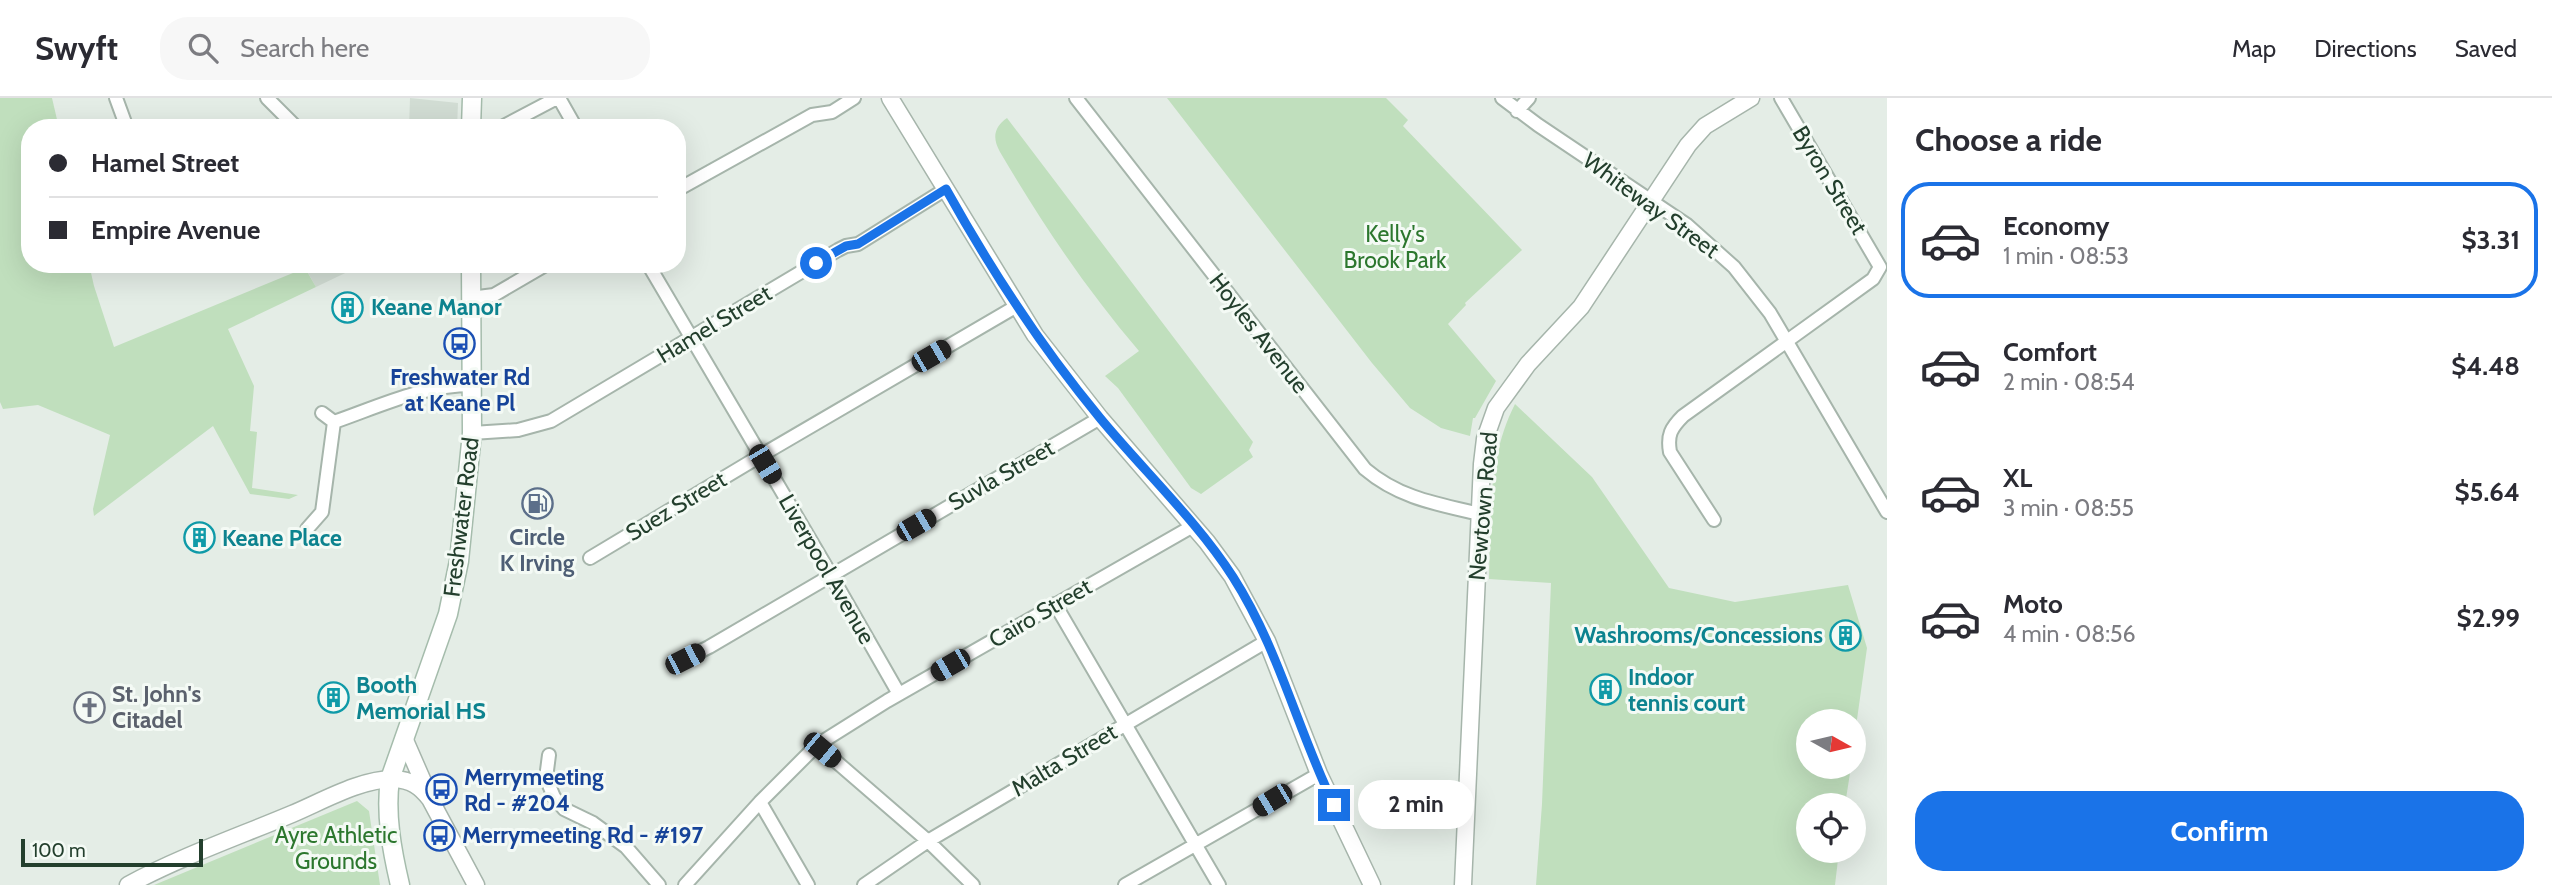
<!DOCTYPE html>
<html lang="en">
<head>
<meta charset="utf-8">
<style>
  body { margin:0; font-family:Cabin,sans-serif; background:#f7f7f7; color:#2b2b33; height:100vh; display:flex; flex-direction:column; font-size:26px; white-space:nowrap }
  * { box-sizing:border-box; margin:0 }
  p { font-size:23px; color:#7c7c81 }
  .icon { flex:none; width:38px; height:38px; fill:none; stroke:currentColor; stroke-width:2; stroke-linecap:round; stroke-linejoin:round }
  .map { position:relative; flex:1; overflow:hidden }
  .side { display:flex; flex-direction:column; background:#fff; width:665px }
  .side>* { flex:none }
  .hud { position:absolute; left:21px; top:21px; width:665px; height:154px; border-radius:28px; box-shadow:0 7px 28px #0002; display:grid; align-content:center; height:154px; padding:0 28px; background:#fff }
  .needle { width:46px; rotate:98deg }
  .tools { position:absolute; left:1796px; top:611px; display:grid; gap:14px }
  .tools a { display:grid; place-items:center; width:70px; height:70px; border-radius:50%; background:#fff; box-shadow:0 7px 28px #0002; font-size:35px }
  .scale { position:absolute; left:21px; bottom:18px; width:182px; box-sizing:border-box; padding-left:7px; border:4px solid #233f2d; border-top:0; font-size:19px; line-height:24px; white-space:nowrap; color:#233f2d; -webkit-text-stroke:5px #f4faf5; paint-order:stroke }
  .end { position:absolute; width:32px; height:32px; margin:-16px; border:9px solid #1a73e8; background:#fff; box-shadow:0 0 0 4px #fff }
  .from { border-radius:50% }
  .bubble { position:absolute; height:49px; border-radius:24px; background:#fff; box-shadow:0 7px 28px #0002; font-size:23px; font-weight:700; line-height:49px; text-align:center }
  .car { position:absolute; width:21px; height:42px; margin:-21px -10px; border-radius:9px; box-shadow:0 0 5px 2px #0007; background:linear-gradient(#222 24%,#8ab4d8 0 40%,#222 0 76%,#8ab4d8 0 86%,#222 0) }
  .hud b { display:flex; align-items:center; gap:24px; height:66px; font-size:26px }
  .hud b+b { border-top:2px solid #e1e1e2 }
  .hud i { width:18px; height:18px; background:#2b2b33 }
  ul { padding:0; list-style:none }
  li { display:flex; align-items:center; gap:21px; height:116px; margin:0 14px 10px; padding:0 14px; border:4px solid transparent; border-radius:28px }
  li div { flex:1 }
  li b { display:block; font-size:26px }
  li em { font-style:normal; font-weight:700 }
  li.active { border-color:#1a73e8 }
  li>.icon { width:63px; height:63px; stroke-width:1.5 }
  h2 { padding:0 28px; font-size:32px; line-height:84px }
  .primary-button { display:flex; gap:14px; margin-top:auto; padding:14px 28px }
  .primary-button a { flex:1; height:80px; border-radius:28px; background:#1a73e8; color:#fff; font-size:28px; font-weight:700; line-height:80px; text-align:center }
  header { display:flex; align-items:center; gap:42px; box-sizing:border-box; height:98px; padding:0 35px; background:#fff; border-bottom:2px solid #e1e1e2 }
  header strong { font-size:33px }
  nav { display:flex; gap:38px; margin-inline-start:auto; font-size:24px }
  .search { width:490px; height:63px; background:#f7f7f7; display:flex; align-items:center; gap:18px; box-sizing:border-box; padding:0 24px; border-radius:28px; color:#7c7c81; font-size:26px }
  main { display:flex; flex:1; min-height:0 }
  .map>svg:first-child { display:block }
  .built { fill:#d2ddd4 }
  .green { fill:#c0dfbd }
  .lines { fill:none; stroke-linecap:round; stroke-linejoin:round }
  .minor-casing { stroke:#a6b5ab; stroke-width:16 }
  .tertiary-casing { stroke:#a6b5ab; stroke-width:19 }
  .secondary-casing { stroke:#a5bcac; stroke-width:21 }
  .minor { stroke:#fff; stroke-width:12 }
  .tertiary { stroke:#fff; stroke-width:16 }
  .secondary { stroke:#fff; stroke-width:18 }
  .route { stroke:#1a73e8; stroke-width:9 }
  .labels { text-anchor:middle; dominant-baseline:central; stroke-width:6; stroke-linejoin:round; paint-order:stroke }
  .street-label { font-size:23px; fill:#233f2d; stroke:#f4faf5 }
  .park-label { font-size:23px; fill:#2c772e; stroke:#f4faf5 }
  .culture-label { font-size:23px; font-weight:bold; fill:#0d838f; stroke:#f4faf5; text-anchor:start }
  .transit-label { font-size:23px; font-weight:bold; fill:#164399; stroke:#f4faf5; text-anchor:start }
  .service-label { font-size:23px; font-weight:bold; fill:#4e5e75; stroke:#f4faf5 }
  .worship-label { font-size:23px; font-weight:bold; fill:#5b616d; stroke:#f4faf5; text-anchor:start }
</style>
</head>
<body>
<header>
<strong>Swyft</strong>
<div class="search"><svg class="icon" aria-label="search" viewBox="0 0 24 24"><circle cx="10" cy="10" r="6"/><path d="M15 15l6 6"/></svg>Search here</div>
<nav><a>Map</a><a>Directions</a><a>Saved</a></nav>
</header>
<main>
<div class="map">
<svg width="1887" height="787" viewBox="0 0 1887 787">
  <rect width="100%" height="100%" fill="#e4ede6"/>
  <path class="built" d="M 410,0 L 458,5 L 457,30 L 409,30 Z
    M 303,166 L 364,166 L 316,189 Z"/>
  <path class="green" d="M 0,0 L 52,0 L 59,30 L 30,30 L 30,166 L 89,166 L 94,188 L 114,249 L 305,170 L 316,189 L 228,231 L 254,288 L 250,333 L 257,334 L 252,390 L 298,397 L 289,401 L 250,396 L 213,328 L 94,418 L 93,411 L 110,337 L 38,307 L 3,311 L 0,304 Z
    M 1167,0 L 1386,0 L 1408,22 L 1403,28 L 1522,152 L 1465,205 L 1466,207 L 1448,226 L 1496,283 L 1475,320 L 1473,320 L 1470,338 L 1441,330 L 1410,310 L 1372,265 Z
    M 1007,20 L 1253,344 L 1249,352 L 1253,359 L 1201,396 L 1191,390 L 1118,290 L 1105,278 L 1139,253 C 1086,191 1041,124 1000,54 C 992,40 994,29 1007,20 Z
    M 1515,306 L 1592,379 L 1669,490 L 1735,504 L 1848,487 L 1867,550 L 1853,650 L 1853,623 L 1808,623 L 1808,668 L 1851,669 L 1845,707 L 1808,707 L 1808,752 L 1839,753 L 1835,787 L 1536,787 L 1542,706 L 1551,485 L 1489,481 C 1491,420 1487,361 1515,306 Z
    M 357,703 L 369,713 L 380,787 L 154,787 Z"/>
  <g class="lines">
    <defs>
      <path id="minor" d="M 116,0 L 127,30
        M 267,0 L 297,30
        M 559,0 L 576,30
        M 1076,0 L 1365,371 C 1399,400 1437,406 1480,416
        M 1502,0 L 1538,27 L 1687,127 L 1734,169 L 1770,215 L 1887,414
        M 1517,13 L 1529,0
        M 500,30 L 557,0
        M 677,92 L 812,17 L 832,14 L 854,0
        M 648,166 L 831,477 L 899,596
        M 470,200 L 494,197 L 547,166
        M 322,315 L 334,324 C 380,308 423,287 472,287
        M 472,335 L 518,332 L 551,323 L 838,152 L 846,148 L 858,146 L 946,91
        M 1714,422 L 1670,354 C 1667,337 1671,330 1683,318 L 1873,181 L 1880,169 L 1781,0
        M 307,431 L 322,414 L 334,324
        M 590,460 L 760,358 L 1017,208
        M 1055,506 L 1219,787
        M 685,561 L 709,549 L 1100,320
        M 817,647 L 928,743 L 973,787
        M 549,657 L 546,680 L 554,699 L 564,711 L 593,725 L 626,749 L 659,787
        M 760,704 L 808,787
        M 685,787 L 760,704 L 817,647 L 887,603 L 1193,428
        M 864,787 L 928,743 L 1267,543
        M 1125,787 L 1319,676"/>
      <path id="tertiary" d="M 890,0 L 1035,237 L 1100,320 L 1207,444 L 1232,478 L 1267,543 L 1319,676 L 1372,787
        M 404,640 L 428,695
        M 128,787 C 180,759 237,739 292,716 C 323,703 360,681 394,681 C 411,682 420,688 430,701 L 476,787
        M 1463,787 L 1482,366 L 1485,341 L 1496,310 L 1528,266 L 1581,209 L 1688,47 L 1705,28 L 1751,0"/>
      <path id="secondary" d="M 471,30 L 472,0
        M 400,787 C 392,753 385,716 390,681 L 448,516 L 459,463 L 472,335 L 471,166"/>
    </defs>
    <use href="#minor" class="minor-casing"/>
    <use href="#tertiary" class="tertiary-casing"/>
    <use href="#secondary" class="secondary-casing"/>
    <use href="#minor" class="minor"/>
    <use href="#tertiary" class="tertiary"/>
    <use href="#secondary" class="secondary"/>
  </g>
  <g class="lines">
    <path class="route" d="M 816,165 L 846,148 L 858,146 L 946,91 C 991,172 1041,249 1100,320 C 1142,371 1198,424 1233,479 C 1278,549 1298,633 1334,707"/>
  </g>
  <defs>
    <symbol id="building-ring" viewBox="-11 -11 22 22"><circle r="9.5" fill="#f4faf5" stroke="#0f9aa8" stroke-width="1.5"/><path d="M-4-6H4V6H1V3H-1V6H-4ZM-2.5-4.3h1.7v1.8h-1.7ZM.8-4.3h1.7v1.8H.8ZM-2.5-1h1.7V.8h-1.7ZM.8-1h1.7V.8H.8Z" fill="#0f9aa8"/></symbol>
    <symbol id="bus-ring" viewBox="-11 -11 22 22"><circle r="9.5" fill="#f4faf5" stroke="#1a4fb4" stroke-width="1.5"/><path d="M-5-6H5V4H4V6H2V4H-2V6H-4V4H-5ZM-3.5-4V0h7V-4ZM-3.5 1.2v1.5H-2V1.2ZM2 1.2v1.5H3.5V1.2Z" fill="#1a4fb4"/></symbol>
    <symbol id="fuel-ring" viewBox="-11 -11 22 22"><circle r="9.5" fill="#f4faf5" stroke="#5c6f8a" stroke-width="1.5"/><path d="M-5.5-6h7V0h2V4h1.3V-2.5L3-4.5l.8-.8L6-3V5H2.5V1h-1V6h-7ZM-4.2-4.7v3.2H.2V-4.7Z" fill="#5c6f8a"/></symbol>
    <symbol id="church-ring" viewBox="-11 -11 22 22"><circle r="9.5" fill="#f4faf5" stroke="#6b7280" stroke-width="1.5"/><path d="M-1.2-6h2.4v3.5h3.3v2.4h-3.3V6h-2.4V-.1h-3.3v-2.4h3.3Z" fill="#6b7280"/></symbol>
  </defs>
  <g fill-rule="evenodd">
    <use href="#building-ring" x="330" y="192" width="35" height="35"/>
    <use href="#bus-ring" x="442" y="228" width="35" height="35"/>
    <use href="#fuel-ring" x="520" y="388" width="35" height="35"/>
    <use href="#building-ring" x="182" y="422" width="35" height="35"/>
    <use href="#building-ring" x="1828" y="520" width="35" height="35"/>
    <use href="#building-ring" x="1588" y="574" width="35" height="35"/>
    <use href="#building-ring" x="316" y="582" width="35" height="35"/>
    <use href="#church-ring" x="72" y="592" width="35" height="35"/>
    <use href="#bus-ring" x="424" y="674" width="35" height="35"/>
    <use href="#bus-ring" x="422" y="720" width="35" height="35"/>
  </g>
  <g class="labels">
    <g class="street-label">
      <text transform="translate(1830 82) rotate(59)">Byron Street</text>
      <text transform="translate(1651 107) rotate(36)">Whiteway Street</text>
      <text transform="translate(714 226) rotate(-31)">Hamel Street</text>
      <text transform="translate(1259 235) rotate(52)">Hoyles Avenue</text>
      <text transform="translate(1001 377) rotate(-30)">Suvla Street</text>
      <text transform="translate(676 408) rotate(-31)">Suez Street</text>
      <text transform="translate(1483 408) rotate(-85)">Newtown Road</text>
      <text transform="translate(461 419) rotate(-83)">Freshwater Road</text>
      <text transform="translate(827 471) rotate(60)">Liverpool Avenue</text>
      <text transform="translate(1040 515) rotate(-30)">Cairo Street</text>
      <text transform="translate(1064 662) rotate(-31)">Malta Street</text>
    </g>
    <g class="park-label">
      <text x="1395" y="136">Kelly's<tspan x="1395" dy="26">Brook Park</tspan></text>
      <text x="336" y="737">Ayre Athletic<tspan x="336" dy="26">Grounds</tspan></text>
    </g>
    <g class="culture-label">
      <text x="371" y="209">Keane Manor</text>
      <text x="222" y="440">Keane Place</text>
      <text x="1823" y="537" text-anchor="end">Washrooms/Concessions</text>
      <text x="1628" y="579">Indoor<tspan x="1628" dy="26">tennis court</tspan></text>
      <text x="356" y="587">Booth<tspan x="356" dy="26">Memorial HS</tspan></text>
    </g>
    <g class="transit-label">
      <text x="460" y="279" text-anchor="middle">Freshwater Rd<tspan x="460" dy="26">at Keane Pl</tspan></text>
      <text x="464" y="679">Merrymeeting<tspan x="464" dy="26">Rd - #204</tspan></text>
      <text x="462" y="737">Merrymeeting Rd - #197</text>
    </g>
    <g class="service-label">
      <text x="537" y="439">Circle<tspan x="537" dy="26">K Irving</tspan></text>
    </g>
    <g class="worship-label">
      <text x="112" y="596">St. John's<tspan x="112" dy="26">Citadel</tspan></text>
    </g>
  </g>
</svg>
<div class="tools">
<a><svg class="needle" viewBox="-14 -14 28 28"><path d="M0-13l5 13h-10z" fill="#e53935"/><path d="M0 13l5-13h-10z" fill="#7c7c81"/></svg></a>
<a><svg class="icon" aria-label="locate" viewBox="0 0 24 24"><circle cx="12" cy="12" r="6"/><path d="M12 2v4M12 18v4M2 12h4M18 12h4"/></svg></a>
</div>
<div class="scale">100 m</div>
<i class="end from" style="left:816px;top:165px"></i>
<i class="end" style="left:1334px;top:707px"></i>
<div class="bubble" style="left:1358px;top:682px;width:116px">2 min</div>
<i class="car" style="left:931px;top:258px;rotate:60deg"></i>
<i class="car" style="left:765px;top:366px;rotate:149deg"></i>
<i class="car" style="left:916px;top:427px;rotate:60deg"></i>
<i class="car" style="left:685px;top:561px;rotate:63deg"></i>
<i class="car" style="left:950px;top:567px;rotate:240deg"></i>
<i class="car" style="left:822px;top:652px;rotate:130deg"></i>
<i class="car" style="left:1272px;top:702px;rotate:239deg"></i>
<div class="hud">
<b><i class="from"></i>Hamel Street</b>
<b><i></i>Empire Avenue</b>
</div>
</div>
<section class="side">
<h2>Choose a ride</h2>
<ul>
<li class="active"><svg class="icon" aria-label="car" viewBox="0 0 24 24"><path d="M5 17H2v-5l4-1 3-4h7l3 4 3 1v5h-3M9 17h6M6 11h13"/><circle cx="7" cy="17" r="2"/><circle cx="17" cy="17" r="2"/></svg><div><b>Economy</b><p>1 min · 08:53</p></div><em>$3.31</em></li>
<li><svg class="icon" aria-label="car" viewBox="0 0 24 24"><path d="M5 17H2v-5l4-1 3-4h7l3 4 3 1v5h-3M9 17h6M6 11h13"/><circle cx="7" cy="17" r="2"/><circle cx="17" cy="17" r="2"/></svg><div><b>Comfort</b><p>2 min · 08:54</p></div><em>$4.48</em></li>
<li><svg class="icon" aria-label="car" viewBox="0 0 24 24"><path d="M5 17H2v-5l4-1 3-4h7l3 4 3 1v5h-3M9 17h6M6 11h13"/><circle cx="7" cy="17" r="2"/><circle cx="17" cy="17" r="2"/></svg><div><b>XL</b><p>3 min · 08:55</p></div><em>$5.64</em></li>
<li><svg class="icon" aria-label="car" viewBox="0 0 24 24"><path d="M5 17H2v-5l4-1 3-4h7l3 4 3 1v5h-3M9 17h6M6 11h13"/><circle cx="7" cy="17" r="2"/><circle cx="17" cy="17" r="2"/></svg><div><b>Moto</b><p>4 min · 08:56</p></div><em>$2.99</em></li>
</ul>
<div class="primary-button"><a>Confirm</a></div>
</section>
</main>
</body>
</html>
